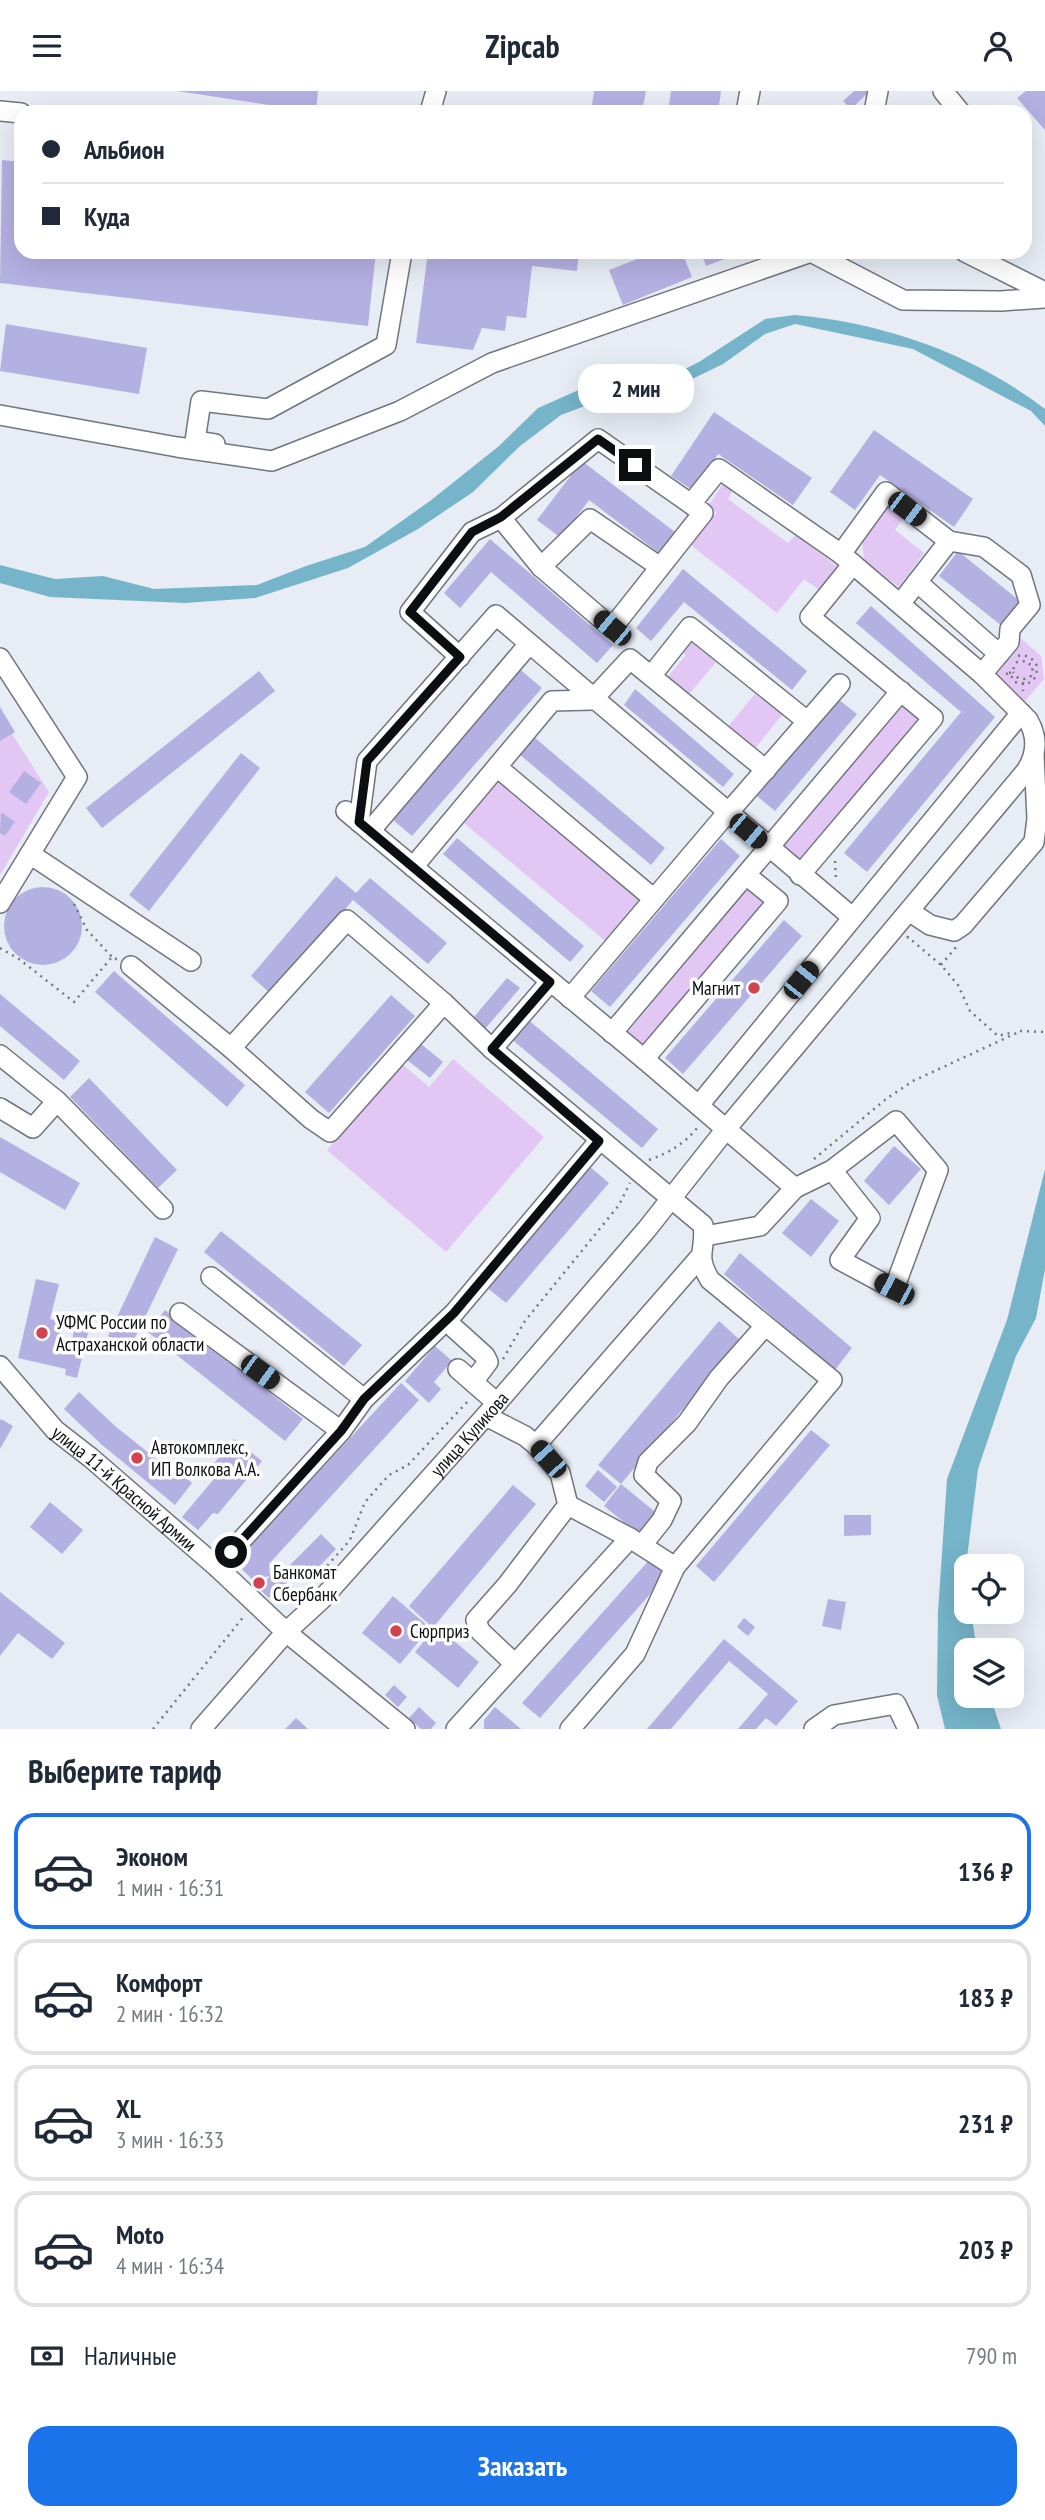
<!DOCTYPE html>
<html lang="ru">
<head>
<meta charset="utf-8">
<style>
  body { margin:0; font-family:"PT Sans Narrow",sans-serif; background:#f2f2f3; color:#1f2937; height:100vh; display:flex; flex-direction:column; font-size:26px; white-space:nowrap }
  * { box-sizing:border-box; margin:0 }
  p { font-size:23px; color:#747a83 }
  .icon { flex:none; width:38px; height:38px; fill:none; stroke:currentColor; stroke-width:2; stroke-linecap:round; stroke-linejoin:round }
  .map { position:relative; height:1638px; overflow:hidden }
  .panel { display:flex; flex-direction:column; background:#fff; flex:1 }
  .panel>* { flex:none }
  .hud { position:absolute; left:14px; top:14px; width:1018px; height:154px; border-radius:21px; box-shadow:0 7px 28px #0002; display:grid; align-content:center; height:154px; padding:0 28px; background:#fff }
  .buttons { position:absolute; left:954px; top:1463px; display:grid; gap:14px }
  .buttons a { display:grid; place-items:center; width:70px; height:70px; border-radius:14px; background:#fff; box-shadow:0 7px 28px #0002; font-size:35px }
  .end { position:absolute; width:32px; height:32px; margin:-16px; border:9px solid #0c0e11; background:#fff; box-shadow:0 0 0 4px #fff }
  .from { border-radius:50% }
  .bubble { position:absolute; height:49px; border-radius:21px; background:#fff; box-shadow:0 7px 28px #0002; font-size:23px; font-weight:700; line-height:49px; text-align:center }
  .car { position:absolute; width:21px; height:42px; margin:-21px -10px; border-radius:9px; box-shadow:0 0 5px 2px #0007; background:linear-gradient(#222 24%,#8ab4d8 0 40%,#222 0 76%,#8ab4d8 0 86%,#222 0) }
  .hud b { display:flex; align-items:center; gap:24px; height:66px; font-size:26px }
  .hud b+b { border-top:2px solid #e0e1e3 }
  .hud i { width:18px; height:18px; background:#1f2937 }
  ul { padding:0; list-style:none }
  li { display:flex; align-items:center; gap:21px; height:116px; margin:0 14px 10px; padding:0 14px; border:4px solid #e0e1e3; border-radius:21px }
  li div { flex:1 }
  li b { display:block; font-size:26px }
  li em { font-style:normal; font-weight:700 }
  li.current { border-color:#1a73e8 }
  li>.icon { width:63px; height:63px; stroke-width:1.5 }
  h2 { padding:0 28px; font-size:32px; line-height:84px }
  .pay { display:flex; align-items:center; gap:18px; height:77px; padding:0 28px; font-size:26px }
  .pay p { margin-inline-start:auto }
  .primary-button { display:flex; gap:14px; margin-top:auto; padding:14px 28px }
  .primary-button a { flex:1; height:80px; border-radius:21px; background:#1a73e8; color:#fff; font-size:28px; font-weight:700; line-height:80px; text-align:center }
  header { display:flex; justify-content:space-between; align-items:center; height:91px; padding:0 28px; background:#fff; font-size:32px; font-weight:700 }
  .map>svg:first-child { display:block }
  .green { fill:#e2c7f4 }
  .water { fill:#75b4c9 }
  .building { fill:#b5b0e2 }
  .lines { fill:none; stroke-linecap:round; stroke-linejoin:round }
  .minor-casing { stroke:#71757d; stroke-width:22 }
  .path { stroke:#73767c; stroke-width:2.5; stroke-dasharray:2 5; stroke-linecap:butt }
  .minor { stroke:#fff; stroke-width:19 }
  .route { stroke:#0c0e11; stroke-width:9 }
  .poi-dot { fill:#d3434f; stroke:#fff; stroke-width:2.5 }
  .labels { text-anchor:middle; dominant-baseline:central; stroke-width:7; stroke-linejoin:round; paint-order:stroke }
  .poi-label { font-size:19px; fill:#0c0e11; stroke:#fff; text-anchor:start }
  .street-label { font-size:19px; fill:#0c0e11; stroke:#fff }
</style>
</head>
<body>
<header><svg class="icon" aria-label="menu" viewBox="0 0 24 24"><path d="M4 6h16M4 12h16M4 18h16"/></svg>Zipcab<svg class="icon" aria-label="person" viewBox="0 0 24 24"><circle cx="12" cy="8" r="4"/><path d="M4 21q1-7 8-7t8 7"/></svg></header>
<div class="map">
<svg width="1045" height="1638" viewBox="0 0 1045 1638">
  <rect width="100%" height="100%" fill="#e7ecf5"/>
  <path class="green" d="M 724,391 L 733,398 L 728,408 L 788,452 L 796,444 L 839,477 L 820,500 L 804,488 L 777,522 L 691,454 L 716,422 L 709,414 Z
    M 888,413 L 904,426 L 895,439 L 924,462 L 899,496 L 864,469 L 862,448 Z
    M 1010,538 L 1041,565 L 1044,588 L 1025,610 L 1012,612 L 982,583 Z
    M 688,548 L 716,571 L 685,608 L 664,590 L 686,564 L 679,558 Z
    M 755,603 L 782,624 L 753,660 L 726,638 Z
    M 904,612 L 923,627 L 799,774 L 780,758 Z
    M 0,624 L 49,701 L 0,784 Z
    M 502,686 L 647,807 L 609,853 L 464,732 Z
    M 748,798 L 765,812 L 643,956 L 627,942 Z
    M 453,968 L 544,1046 L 446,1161 L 327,1059 L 401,972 L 429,996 Z"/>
  <path class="water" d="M 795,224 C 885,232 973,263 1045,318 L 1045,335 L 1031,320 L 913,258 L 795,233 L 765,243 L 723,273 L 688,290 L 627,306 L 590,313 L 561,324 L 520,355 L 473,401 L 418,438 L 348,477 L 255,507 L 185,512 L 50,506 L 0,492 L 0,474 L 55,488 L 103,485 L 154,498 L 257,494 L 306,475 L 365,456 L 430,410 L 499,355 L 538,317 L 581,298 L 634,287 L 681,280 L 699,271 L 765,228 Z
    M 1045,1078 L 1045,1178 L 1036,1227 L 1016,1265 L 978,1378 L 966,1475 L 966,1521 L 971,1521 L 977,1559 L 966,1559 L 966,1605 L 990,1605 L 1001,1638 L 945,1638 L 937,1604 L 938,1521 L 947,1388 L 1007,1229 Z"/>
  <path class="building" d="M 177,0 L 318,0 L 316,21 Z
    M 594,0 L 646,0 L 642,21 L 591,21 Z
    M 671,0 L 721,0 L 718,21 L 668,21 Z
    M 854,0 L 870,0 L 851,18 L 843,10 Z
    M 1026,0 L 1045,0 L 1045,39 L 1017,7 Z
    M 2,69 L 21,71 L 21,161 L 376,161 L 368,235 L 0,192 Z
    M 428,161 L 579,161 L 577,180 L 532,175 L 526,227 L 507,225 L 505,240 L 482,237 L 473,259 L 416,252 Z
    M 655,161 L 682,161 L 692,186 L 623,214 L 609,179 Z
    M 701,161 L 743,161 L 706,175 Z
    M 6,233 L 147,257 L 139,303 L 0,280 Z
    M 714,321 L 812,387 L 793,414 L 718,363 L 694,400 L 671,385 Z
    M 874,339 L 973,408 L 954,436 L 880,384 L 855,419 L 830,401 Z
    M 582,370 L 675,441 L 659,462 L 589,409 L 561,447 L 537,429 Z
    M 490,448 L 613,554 L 597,572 L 491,481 L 460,517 L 444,502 Z
    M 958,460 L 1021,511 L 1002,535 L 939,485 Z
    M 683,478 L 807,580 L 792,599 L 684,511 L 651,550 L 636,537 Z
    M 871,515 L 995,626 L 867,781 L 844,762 L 961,621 L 856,532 Z
    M 516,575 L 542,597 L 412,745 L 386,723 Z
    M 259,580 L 275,600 L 102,737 L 86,717 Z
    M 635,598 L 734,683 L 723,696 L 624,614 Z
    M 838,608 L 857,623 L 775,720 L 757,705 Z
    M 0,616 L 15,641 L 0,650 Z
    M 534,646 L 665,757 L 651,774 L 519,663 Z
    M 241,662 L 260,677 L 149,820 L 129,804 Z
    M 24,680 L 41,692 L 26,713 L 9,701 Z
    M 1,721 L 15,731 L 5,745 L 0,742 Z
    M 457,747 L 584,855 L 570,871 L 443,763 Z
    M 721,748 L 740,765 L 610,916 L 591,900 Z
    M 336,785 L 356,802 L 370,787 L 447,852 L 428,873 L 353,809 L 272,904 L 251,885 Z
    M4 835a39 39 0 1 1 78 0a39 39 0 1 1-78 0Z
    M 784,829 L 802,845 L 683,983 L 665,967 Z
    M 114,880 L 245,994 L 227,1016 L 95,901 Z
    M 507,887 L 520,897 L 485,938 L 473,927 Z
    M 0,903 L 80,970 L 64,989 L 0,935 Z
    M 391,904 L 415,925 L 329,1022 L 305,1001 Z
    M 526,927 L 658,1038 L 642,1057 L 510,947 Z
    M 420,952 L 443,971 L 430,987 L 407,969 Z
    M 89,987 L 177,1079 L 158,1097 L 70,1006 Z
    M 0,1046 L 80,1092 L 65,1119 L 0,1081 Z
    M 894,1055 L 921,1078 L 889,1114 L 864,1090 Z
    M 589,1075 L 609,1092 L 506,1212 L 485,1195 Z
    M 811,1108 L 839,1130 L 811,1166 L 782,1142 Z
    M 221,1140 L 362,1254 L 344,1275 L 204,1161 Z
    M 155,1146 L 178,1158 L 130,1257 L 108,1245 Z
    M 740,1162 L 852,1257 L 834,1280 L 724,1183 Z
    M 36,1188 L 59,1193 L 50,1228 L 63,1231 L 58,1250 L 71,1253 L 76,1231 L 90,1234 L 77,1287 L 65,1284 L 66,1278 L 18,1267 Z
    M 165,1219 L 303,1328 L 285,1350 L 148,1241 Z
    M 719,1230 L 740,1249 L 621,1393 L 598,1374 Z
    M 435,1255 L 452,1270 L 434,1291 L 441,1298 L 429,1312 L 405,1290 Z
    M 401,1292 L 419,1309 L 269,1473 L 270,1485 L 258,1487 L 264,1492 L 275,1479 L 289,1491 L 281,1501 L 277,1498 L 269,1507 L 253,1492 L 257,1487 L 252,1488 L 230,1467 L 242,1455 L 252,1457 L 250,1455 Z
    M 79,1301 L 115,1335 L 174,1382 L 177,1378 L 192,1392 L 175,1414 L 101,1353 L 64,1318 Z
    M 1,1328 L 13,1335 L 0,1358 L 0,1330 Z
    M 811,1339 L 830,1354 L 714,1491 L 696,1475 Z
    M 234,1348 L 262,1370 L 218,1423 L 213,1422 L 198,1439 L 182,1426 L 219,1382 L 211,1376 Z
    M 598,1379 L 617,1396 L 604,1411 L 585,1395 Z
    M 621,1393 L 659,1424 L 641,1445 L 604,1415 Z
    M 513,1394 L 536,1413 L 435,1534 L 479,1571 L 458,1597 L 415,1561 L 434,1538 L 409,1515 Z
    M 50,1411 L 83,1439 L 62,1463 L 30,1436 Z
    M 844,1424 L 871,1424 L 871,1444 L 844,1445 Z
    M 321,1443 L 336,1458 L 313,1482 L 298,1482 L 290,1474 Z
    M 651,1467 L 669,1482 L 540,1627 L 522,1612 Z
    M 0,1501 L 65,1552 L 52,1568 L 18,1542 L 0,1565 Z
    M 393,1505 L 430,1537 L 400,1573 L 362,1542 Z
    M 828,1508 L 846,1511 L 841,1539 L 822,1535 Z
    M 744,1527 L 755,1536 L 748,1545 L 737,1536 Z
    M 724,1548 L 798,1610 L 776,1635 L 766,1627 L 756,1638 L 738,1638 L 768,1603 L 729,1570 L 671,1638 L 647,1638 Z
    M 394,1594 L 407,1606 L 398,1616 L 385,1604 Z
    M 419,1616 L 436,1632 L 431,1638 L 421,1638 L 409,1627 Z
    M 495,1616 L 521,1638 L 484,1638 L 484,1629 Z
    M 296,1627 L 308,1638 L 285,1638 Z"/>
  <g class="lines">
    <defs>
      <g id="minor">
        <path d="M 943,0 L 960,21"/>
        <path d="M 0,20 L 21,22"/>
        <path d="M 430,21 L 436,0"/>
        <path d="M 746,21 L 750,0"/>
        <path d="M 874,21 L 878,0"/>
        <path d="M 965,161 L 1045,201"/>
        <path d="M 0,324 L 177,356 L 272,370 L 400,320 L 492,272 L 811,161 L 903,209 L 1001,210 L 1045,207"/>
        <path d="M 215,353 L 195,350 L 201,310 L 268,318 L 386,254 L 402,161"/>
        <path d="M 501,427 L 598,348 L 691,413"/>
        <path d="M 841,463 L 886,401 L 949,450 L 984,456 L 1021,484 L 1030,514 L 1010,538 L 1009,551 L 982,583"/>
        <path d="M 541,476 L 590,428 L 660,476"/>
        <path d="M 917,491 L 999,563"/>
        <path d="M 900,513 L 949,450"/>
        <path d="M 0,567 L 77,686 L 0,812"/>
        <path d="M 651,585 L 690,536 L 807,630"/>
        <path d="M 497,676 L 654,808"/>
        <path d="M 346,720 L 644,968 L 795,1097 L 832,1079 L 896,1030 L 938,1079 L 894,1198 L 840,1169 L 870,1127 L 832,1079"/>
        <path d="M 727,723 L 840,593"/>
        <path d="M 359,731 L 367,670 L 496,524 L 852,826"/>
        <path d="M 370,740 L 529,553"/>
        <path d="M 30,763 L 191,870"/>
        <path d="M 413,776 L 552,610 L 592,609 L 630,568 L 766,679"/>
        <path d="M 800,784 L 933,627 L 810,526 L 853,473"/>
        <path d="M 909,820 L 930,834 L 954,840 L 963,834 L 1034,751 L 1037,728 L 1034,664"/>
        <path d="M 131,875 L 231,957 L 311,1028 L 330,1041 L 444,912"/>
        <path d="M 570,907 L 727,722"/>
        <path d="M 612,942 L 901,600"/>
        <path d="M 231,957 L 347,829 L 444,912 L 492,958 L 703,1134 C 707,1158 694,1163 710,1189 L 832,1289 L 675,1476 L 630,1447 L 456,1638"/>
        <path d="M 492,958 L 550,891"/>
        <path d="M 0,964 L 57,1010"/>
        <path d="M 644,968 L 778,810 L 746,784"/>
        <path d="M 699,1014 L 1021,622"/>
        <path d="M 0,1017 L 33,1037 L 57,1010 L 163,1118"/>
        <path d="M 705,1145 L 760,1135 L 795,1097"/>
        <path d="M 211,1186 L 364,1308"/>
        <path d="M 180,1222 L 341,1340"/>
        <path d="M 454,1237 L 485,1265 L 488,1271 L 473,1291"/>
        <path id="s1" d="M 0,1275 L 55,1339 L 91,1367 L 217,1476 L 286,1541 L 405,1638"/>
        <path d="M 458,1278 L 497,1312"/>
        <path d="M 486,1325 L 525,1345 L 536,1354 L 560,1382 L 568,1414 L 507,1494 L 476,1529 L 480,1540 L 515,1573"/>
        <path d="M 536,1354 L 700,1166"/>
        <path d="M 568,1414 L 630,1447"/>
        <path d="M 642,1454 L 662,1429 L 671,1410 L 644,1384 L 648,1371 L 687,1332 L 719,1287 L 765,1235"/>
        <path d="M 217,1476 L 341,1340 L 364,1308 L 454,1222 L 599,1050"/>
        <path id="s2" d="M 201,1638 L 286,1541 L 322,1508 L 497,1312 L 647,1138 L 726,1038 L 1026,680 C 1037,663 1038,646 1028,629 L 982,583 L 841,463 L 719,378 L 691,413 L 703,422 L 612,537 L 541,476 L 501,427 L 472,441 L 410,521 L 460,566"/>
        <path d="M 570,1638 L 635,1563 L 675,1476"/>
        <path d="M 814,1638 L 834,1624 L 896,1613 L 908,1638"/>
      </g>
    </defs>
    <use href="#minor" class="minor-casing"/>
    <path class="path" d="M 1018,565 C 1026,563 1033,567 1037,575 C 1037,586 1034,592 1023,593 L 1023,588
      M 1009,582 L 1013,581 L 1014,575 L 1017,571 L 1026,570 L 1033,576 L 1031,585 C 1023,590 1018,589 1013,581
      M 1006,583 L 1009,582 L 1015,591 L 1023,593 L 1023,600
      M 835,770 L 836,791
      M 74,813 L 87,839 L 112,866
      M 907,847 L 908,846 L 941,874 L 958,894 L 970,920 L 998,945 L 1014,941
      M 0,857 L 19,868 L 74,911 L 112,866 L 118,869
      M 941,874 L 957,855
      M 1020,940 L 1045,941
      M 814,1068 L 886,1008 L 913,990 L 1021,940
      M 649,1069 C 670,1061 683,1054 698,1036
      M 503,1268 L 525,1230 L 619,1114 L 630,1092
      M 278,1511 L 296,1506 L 313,1491 L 350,1449 L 365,1411 L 389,1384 L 408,1374 L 470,1308
      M 153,1638 L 245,1524"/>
    <use href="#minor" class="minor"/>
  </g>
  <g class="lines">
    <path class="route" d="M 231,1461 L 341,1340 L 364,1308 L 454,1222 L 599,1050 L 492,958 L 550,891 L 359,731 L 367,670 L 460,566 L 410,521 L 472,441 L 501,426 L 598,348 L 635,374"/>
  </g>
  <g class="poi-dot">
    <circle cx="754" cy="897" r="7"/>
    <circle cx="42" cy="1242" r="7"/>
    <circle cx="137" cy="1367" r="7"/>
    <circle cx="259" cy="1492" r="7"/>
    <circle cx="396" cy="1540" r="7"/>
  </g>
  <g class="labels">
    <g class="poi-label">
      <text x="740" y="897" text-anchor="end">Магнит</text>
      <text x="56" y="1231">УФМС России по<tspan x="56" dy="22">Астраханской области</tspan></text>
      <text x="151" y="1356">Автокомплекс,<tspan x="151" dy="22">ИП Волкова А.А.</tspan></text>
      <text x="273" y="1481">Банкомат<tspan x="273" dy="22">Сбербанк</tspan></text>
      <text x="410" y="1540">Сюрприз</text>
    </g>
    <g class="street-label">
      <text stroke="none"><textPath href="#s2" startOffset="399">улица Куликова</textPath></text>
      <text stroke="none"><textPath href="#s1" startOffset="175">улица 11-й Красной Армии</textPath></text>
    </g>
  </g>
</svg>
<div class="buttons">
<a><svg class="icon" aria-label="locate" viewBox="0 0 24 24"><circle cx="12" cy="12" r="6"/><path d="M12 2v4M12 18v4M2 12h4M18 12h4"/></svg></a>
<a><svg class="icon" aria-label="layers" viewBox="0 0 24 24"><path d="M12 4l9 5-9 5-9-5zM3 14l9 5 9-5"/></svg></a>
</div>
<i class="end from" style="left:231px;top:1461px"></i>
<i class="end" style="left:635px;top:374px"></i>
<div class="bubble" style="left:578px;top:273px;width:116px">2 мин</div>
<i class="car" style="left:907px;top:418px;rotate:127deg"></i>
<i class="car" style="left:612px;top:537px;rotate:310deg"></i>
<i class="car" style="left:748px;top:740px;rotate:130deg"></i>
<i class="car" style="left:801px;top:889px;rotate:39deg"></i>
<i class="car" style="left:894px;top:1198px;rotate:298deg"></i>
<i class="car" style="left:260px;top:1281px;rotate:126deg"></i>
<i class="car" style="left:548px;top:1368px;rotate:318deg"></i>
<div class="hud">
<b><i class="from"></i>Альбион</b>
<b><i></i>Куда</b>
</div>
</div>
<section class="panel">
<h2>Выберите тариф</h2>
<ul>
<li class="current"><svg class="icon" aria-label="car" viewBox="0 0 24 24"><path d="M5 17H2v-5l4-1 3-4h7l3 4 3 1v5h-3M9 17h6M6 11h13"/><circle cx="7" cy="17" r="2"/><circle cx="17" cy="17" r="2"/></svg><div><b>Эконом</b><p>1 мин · 16:31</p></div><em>136 ₽</em></li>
<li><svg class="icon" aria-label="car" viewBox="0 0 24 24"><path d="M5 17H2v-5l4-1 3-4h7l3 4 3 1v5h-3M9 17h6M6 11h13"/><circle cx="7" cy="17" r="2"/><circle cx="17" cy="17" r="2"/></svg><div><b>Комфорт</b><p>2 мин · 16:32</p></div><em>183 ₽</em></li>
<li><svg class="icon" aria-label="car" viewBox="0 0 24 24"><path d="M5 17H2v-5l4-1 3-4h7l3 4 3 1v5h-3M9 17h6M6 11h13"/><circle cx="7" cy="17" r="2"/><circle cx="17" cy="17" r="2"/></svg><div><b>XL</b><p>3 мин · 16:33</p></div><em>231 ₽</em></li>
<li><svg class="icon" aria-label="car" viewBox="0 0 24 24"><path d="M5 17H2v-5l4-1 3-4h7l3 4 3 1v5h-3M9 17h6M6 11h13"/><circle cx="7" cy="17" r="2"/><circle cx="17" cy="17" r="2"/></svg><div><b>Moto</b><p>4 мин · 16:34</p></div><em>203 ₽</em></li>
</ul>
<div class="pay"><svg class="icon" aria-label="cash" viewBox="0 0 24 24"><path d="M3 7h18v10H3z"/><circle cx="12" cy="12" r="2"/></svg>Наличные<p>790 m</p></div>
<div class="primary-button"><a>Заказать</a></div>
</section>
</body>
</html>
